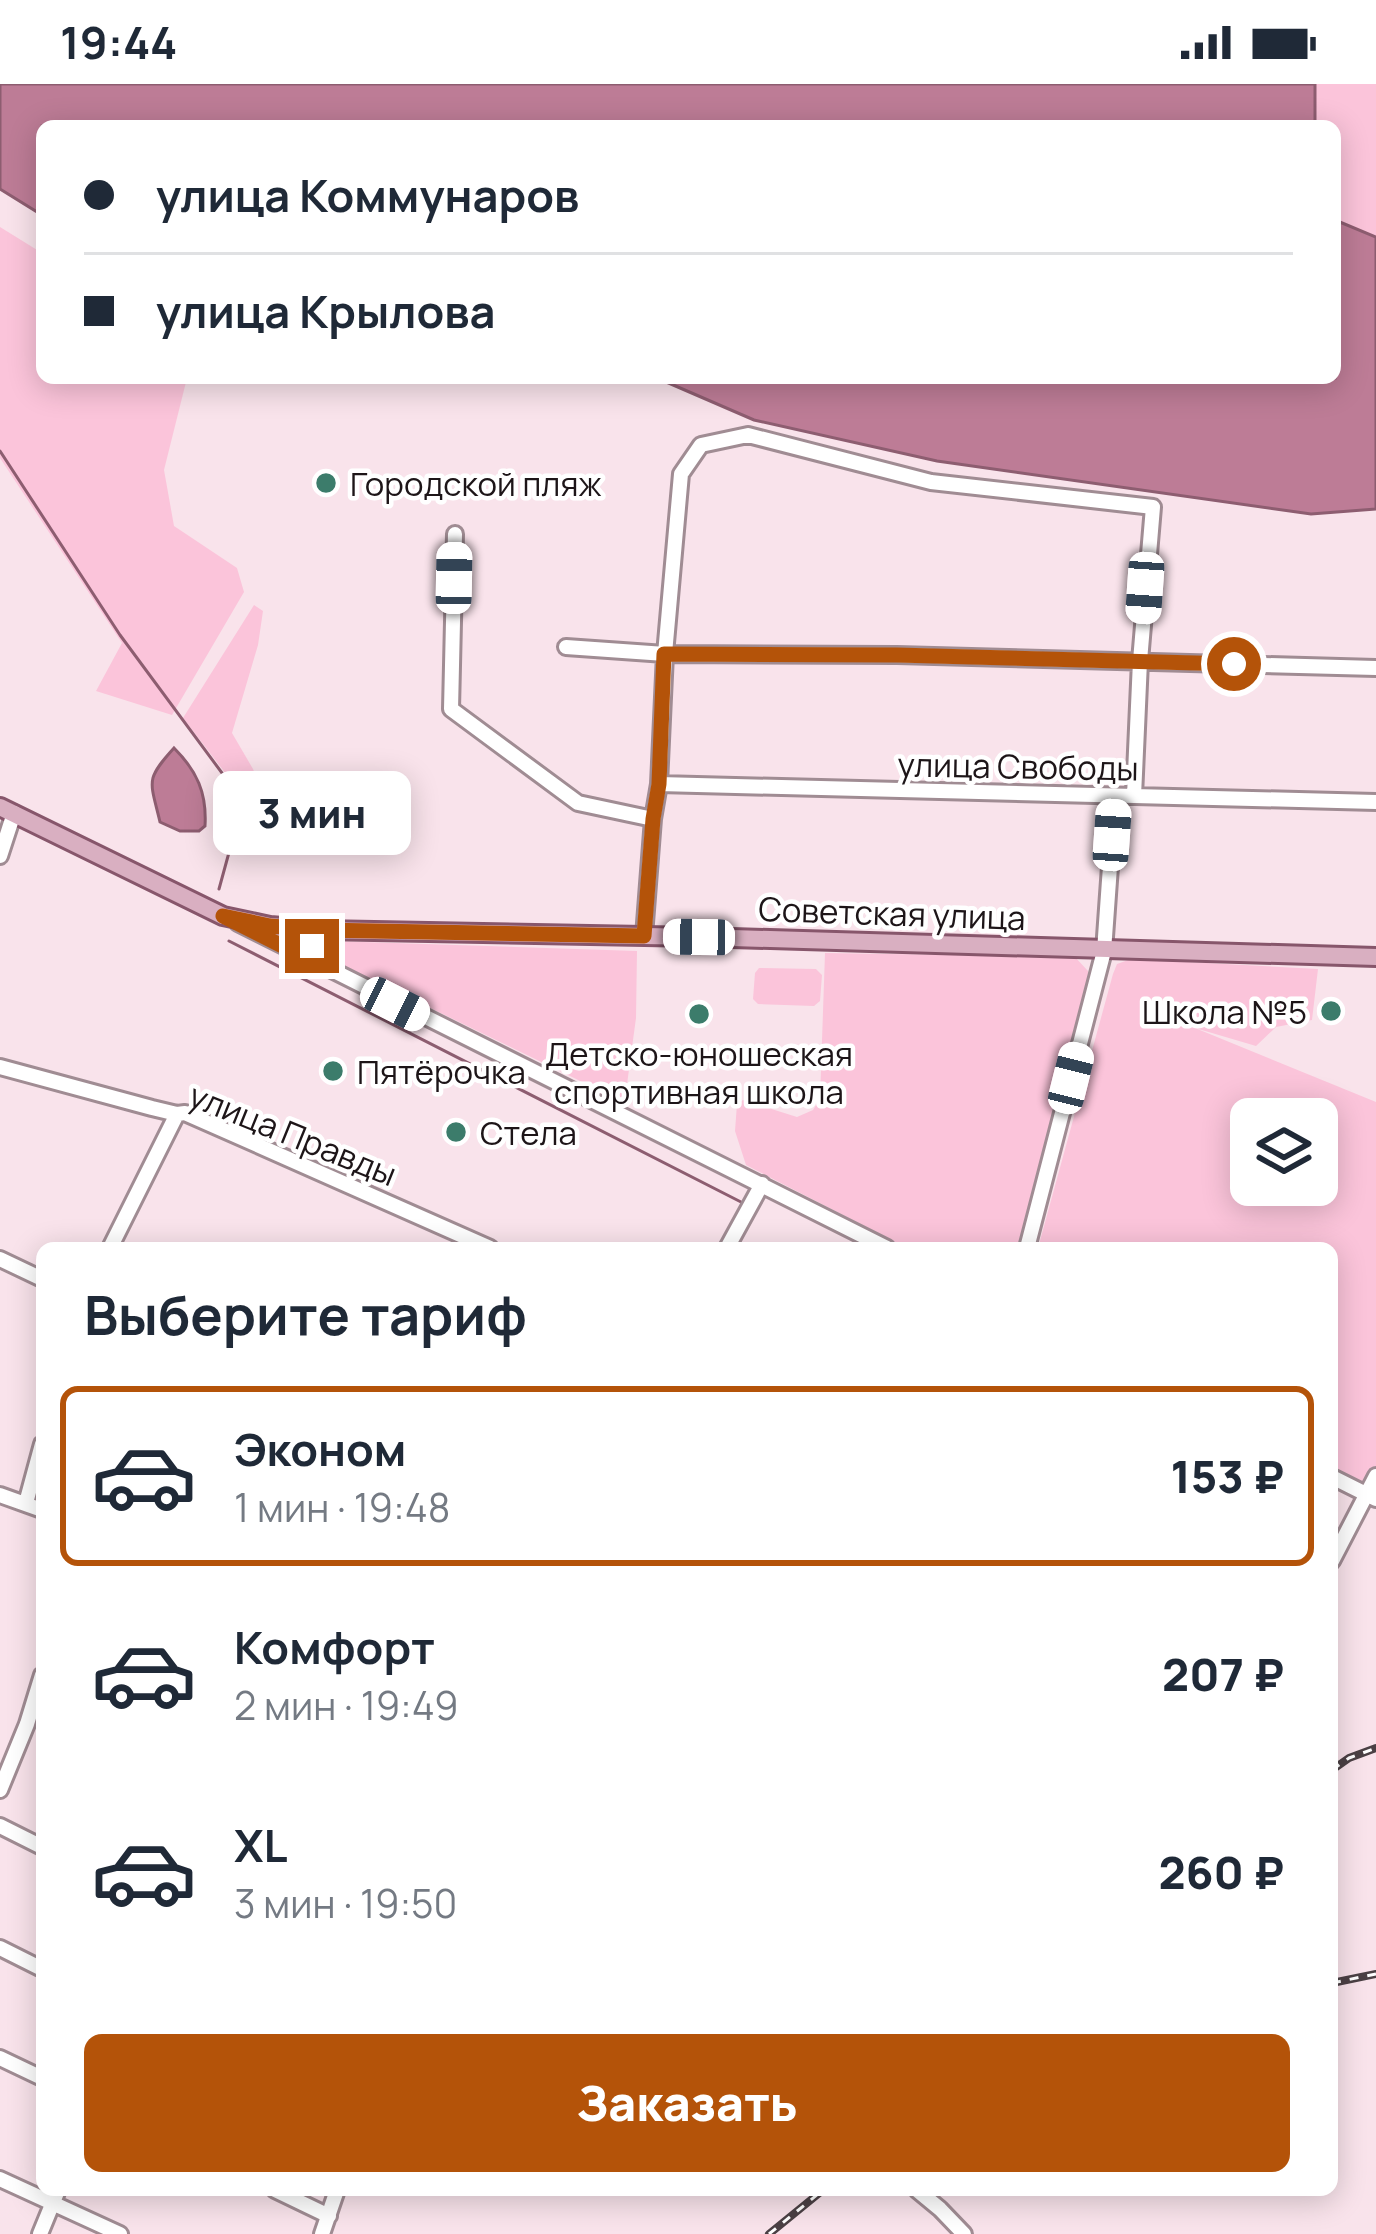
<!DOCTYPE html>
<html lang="ru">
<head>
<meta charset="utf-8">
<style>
  body { margin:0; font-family:Manrope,sans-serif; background:#f6f6f7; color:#1f2937; height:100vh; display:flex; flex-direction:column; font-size:45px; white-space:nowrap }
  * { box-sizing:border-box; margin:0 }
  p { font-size:39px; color:#747a83 }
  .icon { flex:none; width:66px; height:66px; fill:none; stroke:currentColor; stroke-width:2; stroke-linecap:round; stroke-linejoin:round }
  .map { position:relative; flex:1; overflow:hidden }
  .panel { position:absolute; left:36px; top:1158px; width:1302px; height:954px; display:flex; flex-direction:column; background:#fff; border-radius:18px; box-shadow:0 6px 30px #0003 }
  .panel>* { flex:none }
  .hud { position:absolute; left:36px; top:36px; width:1305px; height:264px; border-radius:18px; box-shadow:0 6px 30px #0003; display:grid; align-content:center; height:264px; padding:0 48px; background:#fff }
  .fabs { position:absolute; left:1230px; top:1014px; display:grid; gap:24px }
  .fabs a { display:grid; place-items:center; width:108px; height:108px; border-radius:18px; background:#fff; box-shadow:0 6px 30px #0003; font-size:60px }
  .end { position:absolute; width:54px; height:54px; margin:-27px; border:15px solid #b45309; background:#fff; box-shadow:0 0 0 6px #fff }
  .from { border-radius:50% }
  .bubble { position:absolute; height:84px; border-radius:18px; background:#fff; box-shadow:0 6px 30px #0003; font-size:39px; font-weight:800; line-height:84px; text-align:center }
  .car { position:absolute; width:36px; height:72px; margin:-36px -18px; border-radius:15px; box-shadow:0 0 9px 3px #0007; background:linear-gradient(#fff 24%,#345 0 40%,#fff 0 76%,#345 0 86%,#fff 0) }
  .hud b { display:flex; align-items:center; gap:42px; height:114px; font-size:45px }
  .hud b+b { border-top:3px solid #e0e1e3 }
  .hud i { width:30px; height:30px; background:#1f2937 }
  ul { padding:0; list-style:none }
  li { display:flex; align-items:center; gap:36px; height:180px; margin:0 24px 18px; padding:0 24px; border:6px solid transparent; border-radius:18px }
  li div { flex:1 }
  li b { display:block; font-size:45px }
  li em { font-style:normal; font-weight:800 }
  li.active { border-color:#b45309 }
  li>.icon { width:108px; height:108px; stroke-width:1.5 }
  h2 { padding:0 48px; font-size:54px; line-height:144px }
  .primary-button { display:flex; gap:24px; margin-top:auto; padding:24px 48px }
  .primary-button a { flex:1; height:138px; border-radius:18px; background:#b45309; color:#fff; font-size:48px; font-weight:800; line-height:138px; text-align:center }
  .status { display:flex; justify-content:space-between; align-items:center; height:84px; padding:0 60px; background:#fff; direction:ltr }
  .status svg { height:33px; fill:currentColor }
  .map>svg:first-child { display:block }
  .green { fill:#fbc4da; fill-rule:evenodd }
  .water { fill:#bd7c96; stroke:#8d5d70; stroke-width:3 }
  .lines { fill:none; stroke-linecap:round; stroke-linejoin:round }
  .stream { stroke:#8d5d70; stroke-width:3 }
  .minor-casing { stroke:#a08c93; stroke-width:20 }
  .major-casing { stroke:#87566b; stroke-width:22 }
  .minor { stroke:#fff; stroke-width:14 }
  .major { stroke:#d9afc1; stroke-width:16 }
  .rail-casing { stroke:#4b4044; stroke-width:8 }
  .rail { stroke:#fff; stroke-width:3; stroke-dasharray:9; stroke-linecap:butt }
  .route { stroke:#b45309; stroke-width:15 }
  .poi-dot { fill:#3c7c6b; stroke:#fff; stroke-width:4.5 }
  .labels { text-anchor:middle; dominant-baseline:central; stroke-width:9; stroke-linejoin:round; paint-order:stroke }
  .poi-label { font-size:33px; fill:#1d1518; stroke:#fff; text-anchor:start }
  .street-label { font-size:33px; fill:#1d1518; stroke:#fff }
</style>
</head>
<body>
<div class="status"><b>19:44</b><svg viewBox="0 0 49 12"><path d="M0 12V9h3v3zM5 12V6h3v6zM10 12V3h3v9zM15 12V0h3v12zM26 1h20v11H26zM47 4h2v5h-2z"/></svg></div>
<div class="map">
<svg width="1376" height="2150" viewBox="0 0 1376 2150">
  <rect width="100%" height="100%" fill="#f9e3eb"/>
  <path class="green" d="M 1315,0 L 1376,0 L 1376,153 L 1335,136 L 1335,42 L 1311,42 L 1315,35 Z
    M 0,143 L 42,169 L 42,294 L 187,294 L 164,386 L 174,442 L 237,484 L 244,508 L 172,631 L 96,607 L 122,559 L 0,374 Z
    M 254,521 L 263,527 L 258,561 L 232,649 L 253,685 L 266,717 L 250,743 L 241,736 L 244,718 L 236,703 L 183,634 Z
    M 332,857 L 637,867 L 636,934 L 625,1015 L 617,1015 L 332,876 L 324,866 Z
    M 825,869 L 1075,873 L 1088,887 L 1089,898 L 1018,1164 L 907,1164 L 746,1081 L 735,1047 L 737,1020 L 743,1016 L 797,1033 L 813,1026 L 820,1015 Z
    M 1131,875 L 1318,885 L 1312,936 L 1276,943 L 1256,962 L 1195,944 L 1376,1018 L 1376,1385 L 1367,1403 L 1332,1385 L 1332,1164 L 1038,1164 L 1113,890 L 1117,880 ZM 1251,1035 L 1317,1035 L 1317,1101 L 1251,1101 Z
    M 759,884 L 816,885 L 822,891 L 820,917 L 814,922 L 758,920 L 753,915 L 755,889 Z"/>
  <path class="water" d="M 0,0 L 1315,0 L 1315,36 L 1311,42 L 42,42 L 42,131 L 0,105 Z
    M 1335,136 L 1376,153 L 1376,425 L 1311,430 L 937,377 L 754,336 L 657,294 L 1335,294 Z
    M 174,664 C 197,687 207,709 205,742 L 199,747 L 180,747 L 160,738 C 150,696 145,696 174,664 Z"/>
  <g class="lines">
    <path class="stream" d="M 0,367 L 120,551 L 239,712 L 242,721 L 219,805
      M 229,857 L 741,1118"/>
    <defs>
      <path id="minor" d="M 455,450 L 451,625 L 578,719 L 653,735
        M 566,563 L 665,570 L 897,571 L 1376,584
        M 659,700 L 1376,718
        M 0,772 L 14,729
        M 238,839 L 887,1164
        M 320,846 C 310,860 312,868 322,882
        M 644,852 L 653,735 L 659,700 L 665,570 L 681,390 L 701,361 L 748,351 L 931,398 L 1153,423 L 1140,577 L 1134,712
        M 0,983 L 152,1024 L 177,1030 L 185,1029 L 490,1164
        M 110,1164 L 177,1030
        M 727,1164 L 762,1100
        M 1027,1164 L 1104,867 L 1115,712
        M 0,1175 L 42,1195
        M 1332,1393 L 1376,1415
        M 0,1411 L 42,1426
        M 26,1419 L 42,1360
        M 1332,1477 L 1376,1392
        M 0,1706 L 27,1640 L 42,1591
        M 0,1742 L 42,1763
        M 0,1864 L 42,1885
        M 0,1974 L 42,1994
        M 0,2095 L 120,2150
        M 275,2106 L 329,2132
        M 917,2106 L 940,2125 L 964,2150
        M 40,2150 L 58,2106
        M 322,2150 L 337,2106"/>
      <path id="major" d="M 0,723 L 223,832 L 270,842 L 320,846 L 699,853 L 1376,873"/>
    </defs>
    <use href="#minor" class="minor-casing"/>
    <use href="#major" class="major-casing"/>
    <use href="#minor" class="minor"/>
    <use href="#major" class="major"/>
    <defs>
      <path id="rail" d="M 1332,1686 L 1349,1674 L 1376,1664
        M 1332,1899 L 1376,1890
        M 769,2150 L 823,2106"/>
    </defs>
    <use href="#rail" class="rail-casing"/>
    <use href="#rail" class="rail"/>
  </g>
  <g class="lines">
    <path class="route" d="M 312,862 L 314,871 L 322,882 L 223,832 L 270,842 L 320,846 L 644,852 L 653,735 L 659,700 L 664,570 L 897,571 L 1234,580"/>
  </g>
  <g class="poi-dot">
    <circle cx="326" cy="399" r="12"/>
    <circle cx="1331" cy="927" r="12"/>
    <circle cx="699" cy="930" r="12"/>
    <circle cx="333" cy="987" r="12"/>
    <circle cx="456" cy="1048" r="12"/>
  </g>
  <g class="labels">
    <g class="poi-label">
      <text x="350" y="399">Городской пляж</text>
      <text x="1307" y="927" text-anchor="end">Школа №5</text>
      <text x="699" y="969" text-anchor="middle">Детско-юношеская<tspan x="699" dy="38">спортивная школа</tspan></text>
      <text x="357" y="987">Пятёрочка</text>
      <text x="480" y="1048">Стела</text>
    </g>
    <g class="street-label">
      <text transform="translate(1018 682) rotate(1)">улица Свободы</text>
      <text transform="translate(892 829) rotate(2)">Советская улица</text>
      <text transform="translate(293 1050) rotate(22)">улица Правды</text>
    </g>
  </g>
</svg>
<div class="fabs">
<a><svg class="icon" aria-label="layers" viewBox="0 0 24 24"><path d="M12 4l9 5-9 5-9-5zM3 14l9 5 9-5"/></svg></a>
</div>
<i class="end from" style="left:1234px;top:580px"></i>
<i class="end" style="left:312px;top:862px"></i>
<div class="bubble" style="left:213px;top:687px;width:198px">3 мин</div>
<i class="car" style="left:454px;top:494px;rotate:1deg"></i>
<i class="car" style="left:1145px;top:504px;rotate:184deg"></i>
<i class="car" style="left:1112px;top:751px;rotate:4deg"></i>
<i class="car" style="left:699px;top:853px;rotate:271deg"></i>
<i class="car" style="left:395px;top:920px;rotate:117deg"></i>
<i class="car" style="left:1071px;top:994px;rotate:14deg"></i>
<div class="hud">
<b><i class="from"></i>улица Коммунаров</b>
<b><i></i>улица Крылова</b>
</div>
<section class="panel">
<h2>Выберите тариф</h2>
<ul>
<li class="active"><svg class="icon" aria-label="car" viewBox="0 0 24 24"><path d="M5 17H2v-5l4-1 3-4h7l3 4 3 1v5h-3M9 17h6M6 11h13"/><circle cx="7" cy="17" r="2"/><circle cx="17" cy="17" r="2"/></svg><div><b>Эконом</b><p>1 мин · 19:48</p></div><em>153 ₽</em></li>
<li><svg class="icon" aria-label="car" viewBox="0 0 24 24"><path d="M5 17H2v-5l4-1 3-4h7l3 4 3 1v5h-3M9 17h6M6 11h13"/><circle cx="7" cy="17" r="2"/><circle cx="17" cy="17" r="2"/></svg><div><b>Комфорт</b><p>2 мин · 19:49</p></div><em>207 ₽</em></li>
<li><svg class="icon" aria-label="car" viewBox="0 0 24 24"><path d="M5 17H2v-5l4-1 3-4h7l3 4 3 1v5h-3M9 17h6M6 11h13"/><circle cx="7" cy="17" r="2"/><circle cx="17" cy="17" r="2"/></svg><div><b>XL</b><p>3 мин · 19:50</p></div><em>260 ₽</em></li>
</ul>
<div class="primary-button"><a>Заказать</a></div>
</section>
</div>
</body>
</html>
